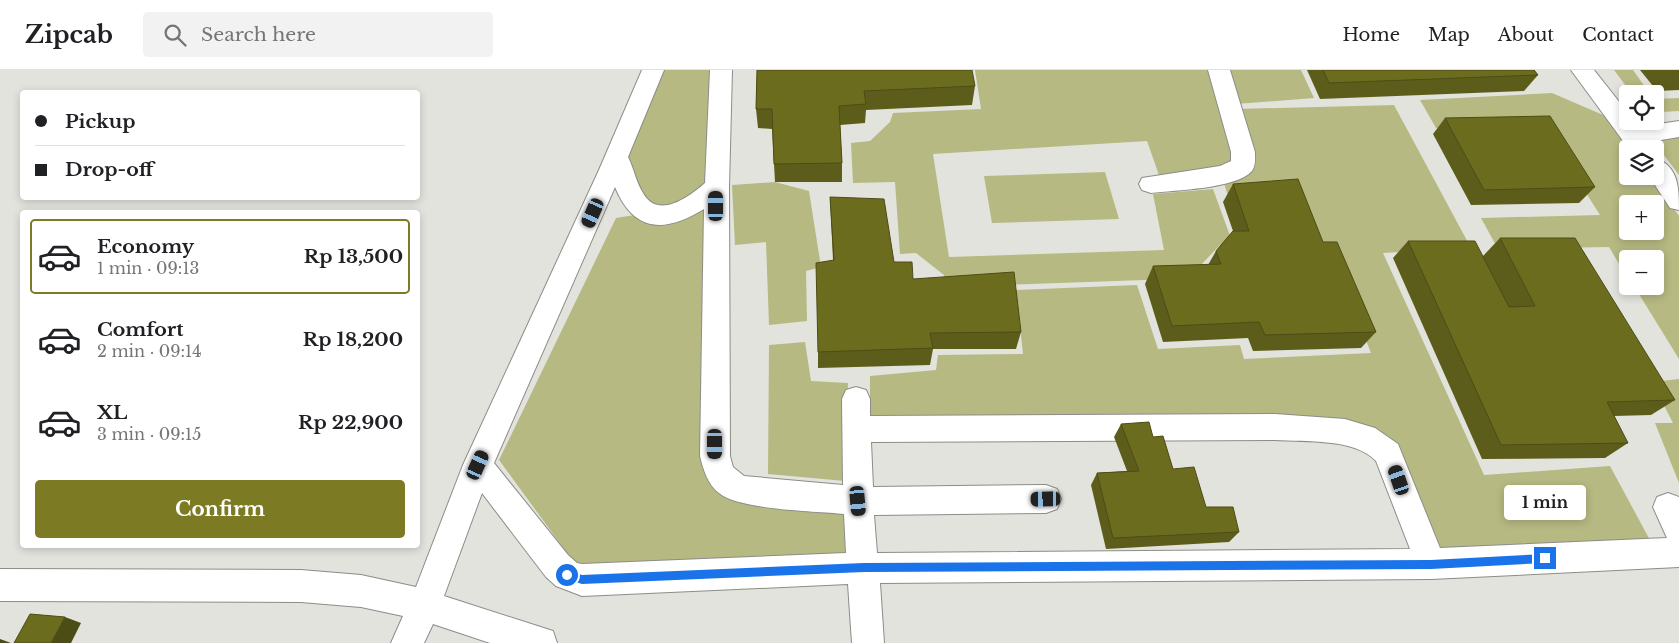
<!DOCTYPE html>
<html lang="en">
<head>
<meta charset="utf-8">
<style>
  body { margin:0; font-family:"Libre Baskerville",serif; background:#f2f2f2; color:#202124; height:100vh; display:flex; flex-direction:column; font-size:19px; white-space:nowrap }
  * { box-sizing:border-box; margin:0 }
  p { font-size:16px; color:#757577 }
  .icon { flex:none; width:28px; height:28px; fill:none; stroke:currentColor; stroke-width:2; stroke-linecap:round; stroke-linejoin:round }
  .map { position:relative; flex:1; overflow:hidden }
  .details { position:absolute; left:20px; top:140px; width:400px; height:338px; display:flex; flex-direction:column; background:#fff; border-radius:5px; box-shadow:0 2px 8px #0003 }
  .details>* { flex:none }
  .top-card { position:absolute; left:20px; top:20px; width:400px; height:110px; border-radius:5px; box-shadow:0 2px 8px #0003; display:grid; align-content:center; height:110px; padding:0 15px; background:#fff }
  .buttons { position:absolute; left:1619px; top:15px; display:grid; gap:10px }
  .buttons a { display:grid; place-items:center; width:45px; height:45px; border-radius:5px; background:#fff; box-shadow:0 2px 8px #0003; font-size:25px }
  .end { position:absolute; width:22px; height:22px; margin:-11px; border:6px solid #1a73e8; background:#fff; box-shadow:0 0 0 2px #fff }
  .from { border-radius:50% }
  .bubble { position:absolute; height:35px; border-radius:5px; background:#fff; box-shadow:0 2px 8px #0003; font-size:16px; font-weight:700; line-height:35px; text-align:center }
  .car { position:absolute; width:15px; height:30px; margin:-15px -8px; border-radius:6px; box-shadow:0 0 4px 1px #0007; background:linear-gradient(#222 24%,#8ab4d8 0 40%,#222 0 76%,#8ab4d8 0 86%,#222 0) }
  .top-card b { display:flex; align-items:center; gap:18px; height:48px; font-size:19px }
  .top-card b+b { border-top:1px solid #e0e0e0 }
  .top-card i { width:12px; height:12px; background:#202124 }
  ul { padding:9px 0 0; list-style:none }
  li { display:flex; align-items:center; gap:15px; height:75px; margin:0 10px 8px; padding:0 5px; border:2px solid transparent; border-radius:5px }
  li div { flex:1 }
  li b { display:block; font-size:19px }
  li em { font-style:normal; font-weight:700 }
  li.on { border-color:#7c7b23 }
  li>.icon { width:45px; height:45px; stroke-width:1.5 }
  .cta { display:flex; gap:10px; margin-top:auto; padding:10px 15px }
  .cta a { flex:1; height:58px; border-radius:5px; background:#7c7b23; color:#fff; font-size:20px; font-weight:700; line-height:58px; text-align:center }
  header { display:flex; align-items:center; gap:30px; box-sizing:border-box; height:70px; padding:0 25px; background:#fff; border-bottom:1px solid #e0e0e0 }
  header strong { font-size:24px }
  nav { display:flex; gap:28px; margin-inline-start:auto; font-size:18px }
  .search { width:350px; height:45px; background:#f2f2f2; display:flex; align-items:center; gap:12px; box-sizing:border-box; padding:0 18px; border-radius:5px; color:#757577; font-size:19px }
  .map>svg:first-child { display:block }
  .green { fill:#b7b982; fill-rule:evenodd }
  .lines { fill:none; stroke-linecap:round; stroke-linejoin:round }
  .minor-casing { stroke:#8c8d88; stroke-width:2 }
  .minor { fill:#fff; fill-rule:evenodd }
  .wall { fill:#5d5d1b }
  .shaded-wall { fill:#4c4c16 }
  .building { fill:#6c6c1f; stroke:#4c4c16 }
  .route { fill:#1a73e8 }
</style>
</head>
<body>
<header>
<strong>Zipcab</strong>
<div class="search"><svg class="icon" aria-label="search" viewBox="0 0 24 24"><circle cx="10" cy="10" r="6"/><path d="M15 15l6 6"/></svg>Search here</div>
<nav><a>Home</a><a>Map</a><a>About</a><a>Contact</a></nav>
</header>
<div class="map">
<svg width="1679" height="573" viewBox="0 0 1679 573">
  <rect width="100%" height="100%" fill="#e2e3dd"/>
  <path class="green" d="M 660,0 L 715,0 L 708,113 L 692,129 L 660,137 L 644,131 L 624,88 Z
    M 975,0 L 1211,0 L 1222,34 L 1233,94 L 1160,108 L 1147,71 L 933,84 L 949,187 L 1164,180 L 1153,124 L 1213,119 L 1233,174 L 1220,175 L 1199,197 L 1202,208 L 946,217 L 944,205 L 916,183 L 900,184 L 895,112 L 853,113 L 851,73 L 870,71 L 890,52 L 893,43 L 981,39 Z
    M 1225,0 L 1301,0 L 1314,28 L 1236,34 Z
    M 1614,0 L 1633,0 L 1650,24 L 1632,24 Z
    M 1552,23 L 1610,48 L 1632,79 L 1628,79 L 1628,106 L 1651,106 L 1679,146 L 1679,289 L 1634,216 L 1655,216 L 1655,189 L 1628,189 L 1627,207 L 1609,177 L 1498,179 L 1481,148 L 1600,145 L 1543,55 L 1436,58 L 1420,30 ZM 1628,134 L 1655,134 L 1655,161 L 1628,161 Z
    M 1679,28 L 1679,41 L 1661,42 L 1655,39 L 1655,29 Z
    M 1394,35 L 1471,178 L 1383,183 L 1484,405 L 1610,396 L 1651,472 L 1436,488 L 1387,371 L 870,353 L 870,306 L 936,300 L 938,285 L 1023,284 L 1016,220 L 1137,215 L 1158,279 L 1240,275 L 1244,289 L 1371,283 L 1332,183 L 1228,126 L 1223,110 L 1233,107 L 1237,39 Z
    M 1679,67 L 1679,105 L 1654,72 Z
    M 1105,102 L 1119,149 L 992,153 L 984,106 Z
    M 775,112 L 809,121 L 821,197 L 806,201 L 807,251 L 769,255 L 766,172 L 735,175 L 732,115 Z
    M 710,133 L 708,404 L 848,441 L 853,489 L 575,494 L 499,390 L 616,148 Z
    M 805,272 L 811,311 L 848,313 L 845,411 L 768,404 L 769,275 Z
    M 1679,309 L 1679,413 L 1655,353 L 1673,353 L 1652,312 Z"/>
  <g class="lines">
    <defs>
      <path id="minor" d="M 642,0 L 664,0 L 628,87 C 634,99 636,112 643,123 C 658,150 689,127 705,113 L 710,0 L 732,0 L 729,117 L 730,386 L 733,397 L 744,406 L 843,415 L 842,329 L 846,320 L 856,317 L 866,320 L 870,329 L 870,346 L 1275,344 L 1345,349 L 1375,358 L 1398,374 L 1440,478 L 1667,468 L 1653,437 L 1657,427 L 1668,423 L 1679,427 L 1679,497 L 1431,509 L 880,513 L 884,573 L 852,573 L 848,514 L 582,526 L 556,516 L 546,507 L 482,423 L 444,526 L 553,561 L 557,573 L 490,573 L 433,554 L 424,573 L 391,573 L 403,546 L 361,537 L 301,532 L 0,531 L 0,499 L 301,500 L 361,505 L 416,517 L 463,395 L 599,100 ZM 615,117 C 634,163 665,163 704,139 L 700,386 C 703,399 708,415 719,423 C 739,440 815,441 844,444 L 846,483 L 582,494 L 577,493 L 568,485 L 494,393 ZM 1275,370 C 1306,372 1354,368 1376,391 L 1410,479 L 877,483 L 874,445 L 1046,443 L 1057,439 L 1061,429 L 1057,419 L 1046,415 L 873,417 L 871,372 Z
        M 1208,0 L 1230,0 L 1255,82 C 1255,88 1256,95 1252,101 C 1236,119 1175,120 1151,123 L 1142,120 L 1139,114 L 1142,108 L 1220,96 L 1231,91 L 1231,82 Z
        M 1571,0 L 1594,0 L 1628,43 L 1628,51 L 1634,51 L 1638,57 L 1679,51 L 1679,67 L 1649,72 L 1654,79 L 1629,79 Z
        M 1655,88 C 1679,96 1679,119 1679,140 L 1670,138 L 1649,106 L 1655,106 Z"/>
    </defs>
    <use href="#minor" class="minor-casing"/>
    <use href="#minor" class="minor"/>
  </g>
  <path class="wall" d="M 757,0 L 975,16 L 972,35 L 866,40 L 865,53 L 840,55 L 842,93 L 842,112 L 775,112 L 774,94 L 772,59 L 758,58 L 756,39 Z
    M 1307,0 L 1534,0 L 1538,5 L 1524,21 L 1320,29 Z
    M 1640,0 L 1679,0 L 1679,20 L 1657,21 Z
    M 1445,48 L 1595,117 L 1579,133 L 1471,135 L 1433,64 Z
    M 1233,114 L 1323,172 L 1376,262 L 1361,278 L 1253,281 L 1248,268 L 1163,272 L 1145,214 L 1153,196 L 1208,195 L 1216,181 L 1233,161 L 1223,132 Z
    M 830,127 L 894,192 L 913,209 L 1021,262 L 1016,279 L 933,279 L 930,295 L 818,298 L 818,282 L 833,190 Z
    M 1500,168 L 1675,330 L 1651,345 L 1614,346 L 1628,373 L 1605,388 L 1482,389 L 1393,188 L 1408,171 L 1483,186 Z
    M 1121,354 L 1153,367 L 1173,399 L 1206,437 L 1239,462 L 1229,472 L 1106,479 L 1091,415 L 1097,403 L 1127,401 L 1114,367 Z"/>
  <path class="shaded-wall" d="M 65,547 L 81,553 L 71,573 L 51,573 Z
    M 0,569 L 11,573 L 0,573 Z"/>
  <path class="building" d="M 757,0 L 972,0 L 975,16 L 864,21 L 866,34 L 839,36 L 842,93 L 774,94 L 772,39 L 756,39 Z
    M 1323,0 L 1534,0 L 1538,5 L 1329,13 Z
    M 1550,46 L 1595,117 L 1484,120 L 1445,48 Z
    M 1298,109 L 1323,172 L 1337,172 L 1376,262 L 1265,265 L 1259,252 L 1172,256 L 1153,196 L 1221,194 L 1216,181 L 1233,161 L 1249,161 L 1233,114 Z
    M 830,127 L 884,129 L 894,192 L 912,192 L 913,209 L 1014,202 L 1021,262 L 930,263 L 933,278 L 818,282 L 816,193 L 834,190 Z
    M 1500,168 L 1575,168 L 1675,330 L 1607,332 L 1628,373 L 1501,375 L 1408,171 L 1475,171 L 1509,237 L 1535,236 Z
    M 1149,352 L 1153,367 L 1163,366 L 1173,399 L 1194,397 L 1206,437 L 1233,437 L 1239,462 L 1113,468 L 1097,403 L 1139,401 L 1121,354 Z
    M 30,544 L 65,547 L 51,573 L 14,573 Z"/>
  <path class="route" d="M 1545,484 L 1550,488 L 1545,493 L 1431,499 L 864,502 L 582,514 L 563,508 L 562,505 L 567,500 L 582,505 L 864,493 L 1431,490 Z"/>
</svg>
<div class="buttons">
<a><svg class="icon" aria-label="locate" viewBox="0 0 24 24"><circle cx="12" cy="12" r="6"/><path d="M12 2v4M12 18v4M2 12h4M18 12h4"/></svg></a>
<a><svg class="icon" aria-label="layers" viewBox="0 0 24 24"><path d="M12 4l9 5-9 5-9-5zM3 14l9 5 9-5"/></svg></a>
<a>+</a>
<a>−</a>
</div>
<i class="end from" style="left:567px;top:505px"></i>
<i class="end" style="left:1545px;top:488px"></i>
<div class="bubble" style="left:1504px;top:415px;width:82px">1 min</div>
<i class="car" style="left:716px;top:136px;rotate:0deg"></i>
<i class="car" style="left:593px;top:143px;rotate:204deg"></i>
<i class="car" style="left:715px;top:374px;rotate:180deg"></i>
<i class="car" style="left:478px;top:395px;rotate:24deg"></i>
<i class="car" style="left:1399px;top:410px;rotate:341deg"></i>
<i class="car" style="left:1046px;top:429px;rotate:269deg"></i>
<i class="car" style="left:858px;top:431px;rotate:175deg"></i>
<div class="top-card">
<b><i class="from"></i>Pickup</b>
<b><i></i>Drop-off</b>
</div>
<section class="details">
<ul>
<li class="on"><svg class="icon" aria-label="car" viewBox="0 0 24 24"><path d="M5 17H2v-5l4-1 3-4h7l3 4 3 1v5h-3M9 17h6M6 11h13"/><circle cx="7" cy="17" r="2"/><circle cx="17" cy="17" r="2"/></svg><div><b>Economy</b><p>1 min · 09:13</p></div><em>Rp 13,500</em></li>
<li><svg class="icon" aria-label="car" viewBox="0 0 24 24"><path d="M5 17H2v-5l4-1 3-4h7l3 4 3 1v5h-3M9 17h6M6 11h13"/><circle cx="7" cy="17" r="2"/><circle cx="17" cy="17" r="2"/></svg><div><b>Comfort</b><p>2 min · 09:14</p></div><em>Rp 18,200</em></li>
<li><svg class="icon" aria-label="car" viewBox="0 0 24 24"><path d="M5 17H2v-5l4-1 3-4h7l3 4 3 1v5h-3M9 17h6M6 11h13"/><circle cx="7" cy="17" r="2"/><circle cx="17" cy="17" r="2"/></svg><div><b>XL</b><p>3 min · 09:15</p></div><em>Rp 22,900</em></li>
</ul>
<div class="cta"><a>Confirm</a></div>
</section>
</div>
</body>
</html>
